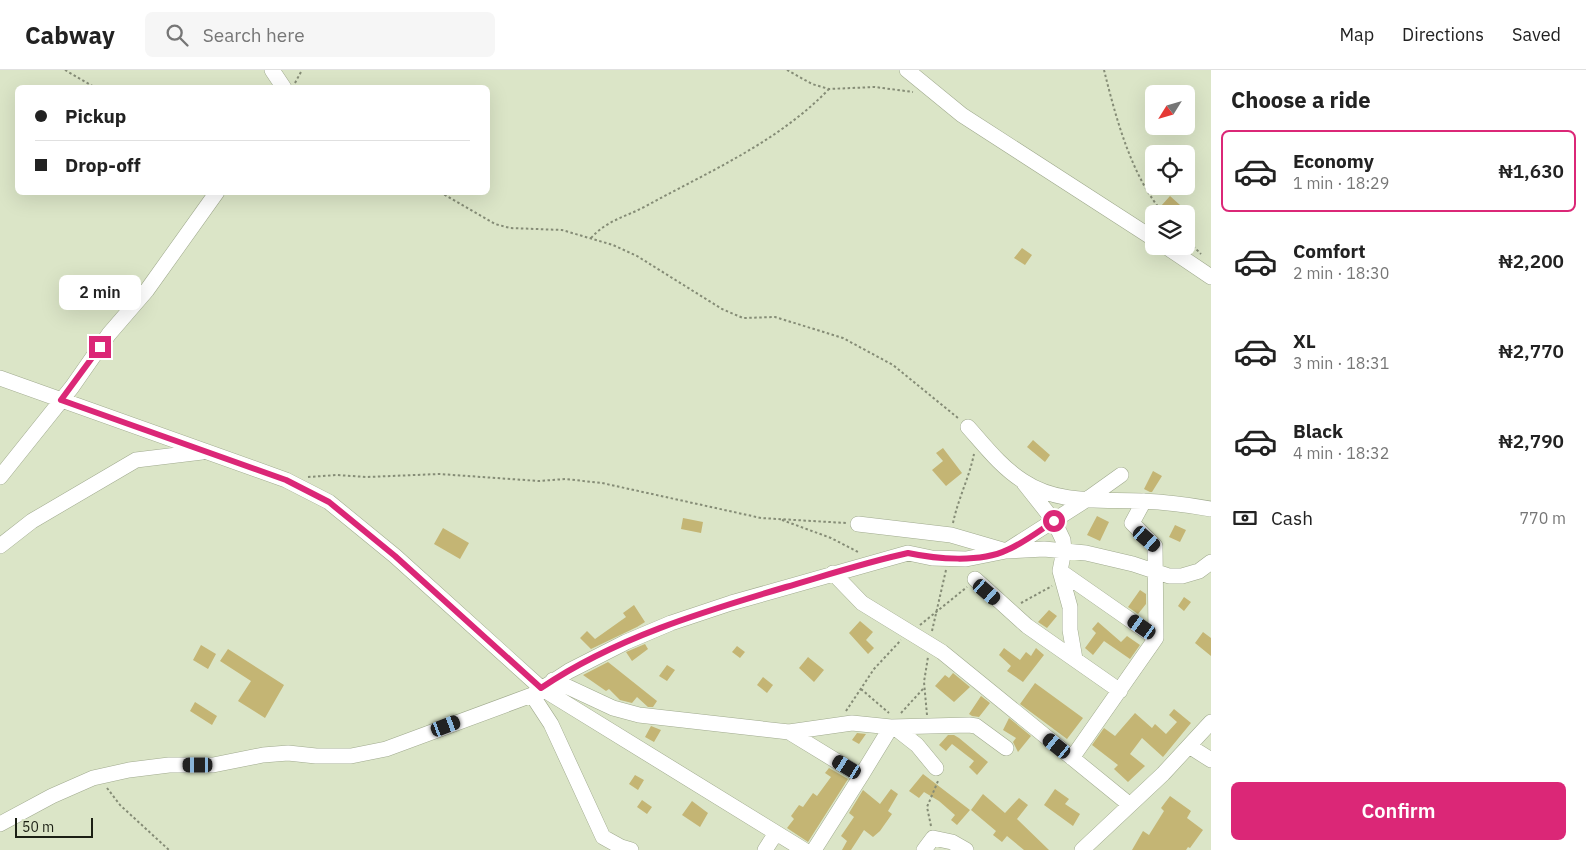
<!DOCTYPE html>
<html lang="en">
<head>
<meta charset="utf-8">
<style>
  body { margin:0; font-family:"IBM Plex Sans",sans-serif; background:#f6f6f6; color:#222; height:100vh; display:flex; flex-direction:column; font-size:19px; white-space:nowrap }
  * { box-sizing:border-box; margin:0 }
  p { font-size:16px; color:#767676 }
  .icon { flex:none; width:28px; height:28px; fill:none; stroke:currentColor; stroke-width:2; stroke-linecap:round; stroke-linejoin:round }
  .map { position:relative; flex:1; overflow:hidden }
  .panel { display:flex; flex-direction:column; background:#fff; width:375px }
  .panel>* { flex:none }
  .top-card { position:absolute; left:15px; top:15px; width:475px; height:110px; border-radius:8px; box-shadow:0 5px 20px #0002; display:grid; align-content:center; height:110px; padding:0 20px; background:#fff }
  .needle { width:32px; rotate:233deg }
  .buttons { position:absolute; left:1145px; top:15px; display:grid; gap:10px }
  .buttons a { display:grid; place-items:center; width:50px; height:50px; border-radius:8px; background:#fff; box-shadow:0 5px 20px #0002; font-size:25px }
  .scale { position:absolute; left:15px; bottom:12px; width:78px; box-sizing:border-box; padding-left:5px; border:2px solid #1b1f14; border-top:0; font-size:14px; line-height:18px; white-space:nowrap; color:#1b1f14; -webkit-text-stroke:4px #dbe5c7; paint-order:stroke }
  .end { position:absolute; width:22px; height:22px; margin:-11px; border:6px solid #db2777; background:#fff; box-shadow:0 0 0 2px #fff }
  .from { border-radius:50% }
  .bubble { position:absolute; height:35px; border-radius:8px; background:#fff; box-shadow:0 5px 20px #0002; font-size:16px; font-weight:600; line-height:35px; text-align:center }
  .car { position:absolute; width:15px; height:30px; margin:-15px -8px; border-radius:6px; box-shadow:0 0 4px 1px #0007; background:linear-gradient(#222 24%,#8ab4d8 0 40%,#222 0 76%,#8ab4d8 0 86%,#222 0) }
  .top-card b { display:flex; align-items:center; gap:18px; height:48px; font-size:19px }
  .top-card b+b { border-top:1px solid #e0e0e0 }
  .top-card i { width:12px; height:12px; background:#222 }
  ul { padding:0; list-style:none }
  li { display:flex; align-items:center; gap:15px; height:82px; margin:0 10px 8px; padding:0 10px; border:2px solid transparent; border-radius:8px }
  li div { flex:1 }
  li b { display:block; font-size:19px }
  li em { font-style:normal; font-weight:600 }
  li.on { border-color:#db2777 }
  li>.icon { width:45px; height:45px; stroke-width:1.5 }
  h2 { padding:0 20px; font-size:22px; line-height:60px }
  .pay { display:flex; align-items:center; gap:12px; height:55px; padding:0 20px; font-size:19px }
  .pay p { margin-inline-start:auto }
  .action { display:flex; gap:10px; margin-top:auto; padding:10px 20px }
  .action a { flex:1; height:58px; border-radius:8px; background:#db2777; color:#fff; font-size:20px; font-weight:600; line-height:58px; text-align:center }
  header { display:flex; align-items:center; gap:30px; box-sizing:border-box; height:70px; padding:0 25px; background:#fff; border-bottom:1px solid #e0e0e0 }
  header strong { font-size:24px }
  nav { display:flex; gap:28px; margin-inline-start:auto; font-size:18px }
  .search { width:350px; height:45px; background:#f6f6f6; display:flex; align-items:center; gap:12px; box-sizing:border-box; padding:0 18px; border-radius:8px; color:#767676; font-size:19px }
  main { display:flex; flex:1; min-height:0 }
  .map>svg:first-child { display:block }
  .building { fill:#c4b574 }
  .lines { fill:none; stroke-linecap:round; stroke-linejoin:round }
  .minor-casing { stroke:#a0aa8e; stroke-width:16 }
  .path { stroke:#858c76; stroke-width:2; stroke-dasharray:2.5 2.5; stroke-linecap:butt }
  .minor { stroke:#fff; stroke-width:15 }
  .route { stroke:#db2777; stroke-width:6 }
</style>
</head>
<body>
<header>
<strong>Cabway</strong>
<div class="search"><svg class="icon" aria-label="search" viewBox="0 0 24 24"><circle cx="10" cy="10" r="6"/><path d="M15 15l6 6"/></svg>Search here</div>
<nav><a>Map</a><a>Directions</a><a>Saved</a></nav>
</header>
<main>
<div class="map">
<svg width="1211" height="780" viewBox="0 0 1211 780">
  <rect width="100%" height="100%" fill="#dbe5c7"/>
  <path class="building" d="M 1170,126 L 1180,135 L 1173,144 L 1161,136 Z
    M 1022,178 L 1032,185 L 1025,195 L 1014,188 Z
    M 1033,370 L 1050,385 L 1045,392 L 1027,377 Z
    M 943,378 L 962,403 L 946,416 L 932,400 L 943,391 L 936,383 Z
    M 1153,401 L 1162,406 L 1152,422 L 1150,422 L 1144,419 Z
    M 1097,446 L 1109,452 L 1100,471 L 1087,465 Z
    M 683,448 L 703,452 L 701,463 L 681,459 Z
    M 1175,455 L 1186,460 L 1180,472 L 1169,467 Z
    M 443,458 L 469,473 L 460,489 L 434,474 Z
    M 1140,520 L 1146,524 L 1146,534 L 1138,544 L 1128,537 Z
    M 1184,527 L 1191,532 L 1184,541 L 1178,536 Z
    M 634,535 L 645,552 L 637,557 L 591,579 L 580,568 L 587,561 L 595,569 L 626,547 L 623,543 Z
    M 1049,540 L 1057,546 L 1047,558 L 1038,552 Z
    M 860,551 L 873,562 L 866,570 L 874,578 L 868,584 L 849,563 Z
    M 1098,552 L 1121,572 L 1127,566 L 1140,575 L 1130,589 L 1104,571 L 1093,585 L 1085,578 L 1096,563 L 1092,559 Z
    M 1203,562 L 1211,568 L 1211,586 L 1195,573 Z
    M 645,574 L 648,579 L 632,591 L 626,582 Z
    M 201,575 L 216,584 L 208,599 L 193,590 Z
    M 737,576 L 745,582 L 740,588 L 732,582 Z
    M 1004,578 L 1020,590 L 1026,582 L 1031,586 L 1036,578 L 1044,585 L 1023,612 L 1007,601 L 1011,596 L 999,585 Z
    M 228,579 L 284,615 L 265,648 L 238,631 L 251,611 L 220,591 Z
    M 808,587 L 824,600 L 814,612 L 799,598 Z
    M 608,592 L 657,631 L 653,637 L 648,637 L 637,627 L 632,633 L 620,630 L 609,619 L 606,621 L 583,605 Z
    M 667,595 L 675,600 L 667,611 L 659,606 Z
    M 953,603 L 970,617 L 954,632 L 935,616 L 945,605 L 949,608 Z
    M 763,607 L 773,615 L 767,623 L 757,615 Z
    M 1035,613 L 1083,648 L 1067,669 L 1020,634 Z
    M 981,626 L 990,633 L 979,647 L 972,646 L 969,644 Z
    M 195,632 L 217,646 L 212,655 L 190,641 Z
    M 1174,639 L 1191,653 L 1163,687 L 1142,668 L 1130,684 L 1145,696 L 1128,712 L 1114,699 L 1118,695 L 1092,675 L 1104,658 L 1115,666 L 1135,643 L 1152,658 L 1155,654 L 1166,664 L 1177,652 L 1169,645 Z
    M 1009,648 L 1031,666 L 1018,682 L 1013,672 L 1016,668 L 1003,660 Z
    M 651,656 L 661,660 L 654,672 L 645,667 Z
    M 857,663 L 866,664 L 859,674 L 852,670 Z
    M 948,665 L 954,665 L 959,668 L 988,692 L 977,705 L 969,697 L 974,691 L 952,674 L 946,681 L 939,675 Z
    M 829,698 L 848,709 L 808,772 L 787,758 L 794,749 L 791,746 L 799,735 L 803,737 L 813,723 L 817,726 L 831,707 L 825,703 Z
    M 923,704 L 970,740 L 957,755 L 951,750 L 955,745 L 939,731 L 924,722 L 919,728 L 909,721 Z
    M 635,705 L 644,710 L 638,720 L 629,714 Z
    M 891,719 L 898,724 L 888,741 L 892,744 L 880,761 L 873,767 L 864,760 L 851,780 L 842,780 L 847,771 L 841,766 L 854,747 L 849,743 L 863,720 L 880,734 Z
    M 1055,719 L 1069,729 L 1065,734 L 1080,744 L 1073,756 L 1044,735 Z
    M 983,724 L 1005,743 L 1019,728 L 1028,735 L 1017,749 L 1049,780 L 1024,780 L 1007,766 L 1002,772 L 993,765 L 996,761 L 971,740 Z
    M 1170,726 L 1191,741 L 1187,748 L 1203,760 L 1190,778 L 1188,777 L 1186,780 L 1132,780 L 1143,761 L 1149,765 L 1164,741 L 1161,738 Z
    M 642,730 L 652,737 L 647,744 L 637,737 Z
    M 692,731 L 708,743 L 700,757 L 682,745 Z"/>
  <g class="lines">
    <defs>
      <path id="minor" d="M 272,0 L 284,18
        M 907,0 L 962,45 L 1154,169
        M 1165,176 L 1211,207
        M 0,308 L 286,410 L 329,432 L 395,486 L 541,618 L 804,780
        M 968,357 C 985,376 1001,397 1023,411 C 1059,435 1101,429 1142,431 C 1165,432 1189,435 1211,439
        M 0,407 L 72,317 L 109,264 L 147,220 L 217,122
        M 1024,413 L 1054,451 L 1063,470 L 1064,480 L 1060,501 L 1070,537 L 1070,560 L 1075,589
        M 858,454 L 951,465 L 1006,481 L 1044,479 L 1086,483 L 1133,494 L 1169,506 L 1182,506 L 1199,501 L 1211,492
        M 0,476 L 32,451 L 136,390 L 202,382
        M 1060,501 L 1156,568
        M 833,503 L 862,533 L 942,582 L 1130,735
        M 975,509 L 1027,556 L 1120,621
        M 553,610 L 613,638 L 639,645 L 789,662 L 861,706 L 814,780
        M 532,625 L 551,654 L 603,767 L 621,777 L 631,780
        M 894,657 L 917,675 L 936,698
        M 789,662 L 852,653 L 891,657 L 969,655 L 976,656 L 1006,678
        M 1189,676 L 1211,690
        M 1072,688 L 1156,568 L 1155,476 L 1132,453 L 1144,431
        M 861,706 L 891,657
        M 0,754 L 52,726 L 93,708 L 129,700 L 169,695 L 213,695 L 263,685 L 288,683 L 316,686 L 351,686 L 386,679 L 532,625 L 569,601 L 626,572 L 671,553 L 731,533 L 908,483 L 932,488 L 966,489 L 1006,481 L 1086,430 L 1121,405
        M 765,780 L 776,763
        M 924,780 L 933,768 L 952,772 L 966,780
        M 1082,780 L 1163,704 L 1211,652"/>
    </defs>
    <use href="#minor" class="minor-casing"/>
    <path class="path" d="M 65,0 L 96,18
      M 787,0 L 812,14 L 829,19 L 875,17 L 913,22
      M 1104,0 C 1116,48 1131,106 1164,144
      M 295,13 L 302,0
      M 440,122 L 495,154 L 510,158 L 562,160 L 613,175 L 637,186 L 722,239 L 743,248 L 775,247 L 843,268 L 893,295 L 958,348
      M 591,168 C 607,150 626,147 646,136 C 710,101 778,72 829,19
      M 1186,169 L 1201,184
      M 308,407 L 337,405 L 367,407 L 439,404 L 539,411 L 565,409 L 602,413 L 761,448 L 846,453
      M 782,450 L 831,468 L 860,483
      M 953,453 C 958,429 969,408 974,384
      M 1021,533 L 1052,516
      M 920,555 L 967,517
      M 932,561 L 946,500
      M 861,619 L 889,643
      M 846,641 L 874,599 L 901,570
      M 901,643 L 923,619
      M 927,645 L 924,612 L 928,587
      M 107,718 L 120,735 L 169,780
      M 931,756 L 927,737 L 938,711"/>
    <use href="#minor" class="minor"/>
  </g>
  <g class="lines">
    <path class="route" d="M 100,277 L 61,330 L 286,410 L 329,432 L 395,486 L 541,618 C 615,568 702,542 786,517 C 827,505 867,492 908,483 C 936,489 980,493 1007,480 C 1024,473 1039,461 1054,451"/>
  </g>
</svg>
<div class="buttons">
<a><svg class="needle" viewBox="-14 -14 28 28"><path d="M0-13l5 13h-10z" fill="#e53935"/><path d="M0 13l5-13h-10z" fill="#767676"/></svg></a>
<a><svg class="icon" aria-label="locate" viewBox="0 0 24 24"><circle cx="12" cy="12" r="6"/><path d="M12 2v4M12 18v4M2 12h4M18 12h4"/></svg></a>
<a><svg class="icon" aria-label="layers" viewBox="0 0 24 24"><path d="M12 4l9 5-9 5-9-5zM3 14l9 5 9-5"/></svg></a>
</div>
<div class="scale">50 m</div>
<i class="end from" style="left:1054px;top:451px"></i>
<i class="end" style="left:100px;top:277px"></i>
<div class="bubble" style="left:59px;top:205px;width:82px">2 min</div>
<i class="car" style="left:1147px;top:469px;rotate:131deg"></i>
<i class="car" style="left:987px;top:522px;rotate:131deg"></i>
<i class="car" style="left:1142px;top:557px;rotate:305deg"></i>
<i class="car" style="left:446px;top:656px;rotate:69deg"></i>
<i class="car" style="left:1057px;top:676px;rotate:309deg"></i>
<i class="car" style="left:198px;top:695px;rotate:270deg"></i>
<i class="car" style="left:847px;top:697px;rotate:301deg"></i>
<div class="top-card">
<b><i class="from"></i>Pickup</b>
<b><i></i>Drop-off</b>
</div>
</div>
<section class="panel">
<h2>Choose a ride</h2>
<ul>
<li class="on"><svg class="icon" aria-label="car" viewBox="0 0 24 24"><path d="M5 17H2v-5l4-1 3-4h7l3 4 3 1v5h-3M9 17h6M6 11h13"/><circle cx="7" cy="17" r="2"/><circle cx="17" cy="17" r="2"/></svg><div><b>Economy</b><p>1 min · 18:29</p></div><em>₦1,630</em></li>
<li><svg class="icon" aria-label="car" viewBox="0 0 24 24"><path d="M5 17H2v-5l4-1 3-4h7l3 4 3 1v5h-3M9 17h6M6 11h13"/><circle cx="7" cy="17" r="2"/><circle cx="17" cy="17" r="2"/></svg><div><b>Comfort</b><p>2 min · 18:30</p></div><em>₦2,200</em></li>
<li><svg class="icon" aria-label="car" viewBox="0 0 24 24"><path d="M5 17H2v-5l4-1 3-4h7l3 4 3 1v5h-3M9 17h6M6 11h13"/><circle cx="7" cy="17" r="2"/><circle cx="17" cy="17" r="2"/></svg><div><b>XL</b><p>3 min · 18:31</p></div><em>₦2,770</em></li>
<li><svg class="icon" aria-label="car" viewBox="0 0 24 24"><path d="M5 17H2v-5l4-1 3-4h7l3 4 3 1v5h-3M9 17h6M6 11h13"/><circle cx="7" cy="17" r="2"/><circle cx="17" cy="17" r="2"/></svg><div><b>Black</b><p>4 min · 18:32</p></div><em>₦2,790</em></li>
</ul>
<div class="pay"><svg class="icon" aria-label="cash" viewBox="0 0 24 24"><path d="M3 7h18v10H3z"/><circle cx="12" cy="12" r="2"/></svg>Cash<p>770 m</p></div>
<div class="action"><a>Confirm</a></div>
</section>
</main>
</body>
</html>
